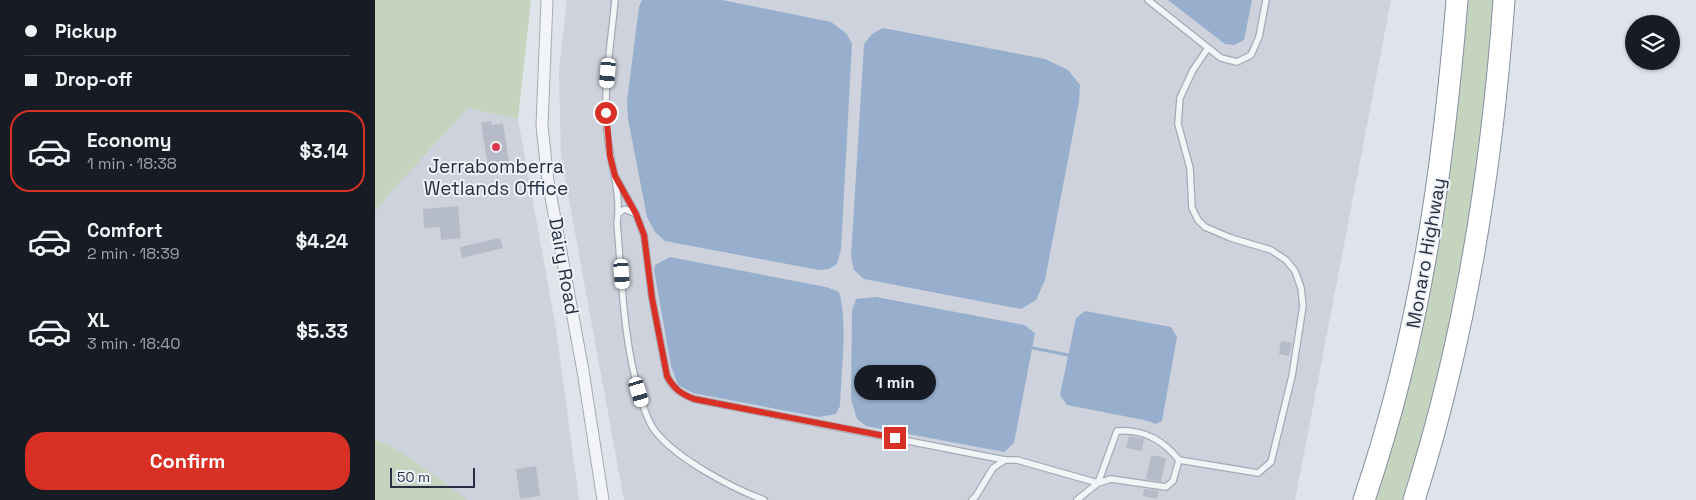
<!DOCTYPE html>
<html lang="en">
<head>
<meta charset="utf-8">
<style>
  body { margin:0; font-family:"Space Grotesk",sans-serif; background:#242831; color:#f1f3f6; height:100vh; display:flex; flex-direction:column; font-size:19px; white-space:nowrap }
  * { box-sizing:border-box; margin:0 }
  p { font-size:16px; color:#9ea1a6 }
  .icon { flex:none; width:28px; height:28px; fill:none; stroke:currentColor; stroke-width:2; stroke-linecap:round; stroke-linejoin:round }
  .map { position:relative; flex:1; overflow:hidden }
  .side { display:flex; flex-direction:column; background:#171b24; width:375px }
  .side>* { flex:none }
  .banner { display:grid; align-content:center; height:110px; padding:0 25px; background:#171b24 }
  .tools { position:absolute; left:1250px; top:15px; display:grid; gap:10px }
  .tools a { display:grid; place-items:center; width:55px; height:55px; border-radius:50%; background:#171b24; box-shadow:0 1px 4px #0004; font-size:25px }
  .scale { position:absolute; left:15px; bottom:12px; width:85px; box-sizing:border-box; padding-left:5px; border:2px solid #263042; border-top:0; font-size:14px; line-height:18px; white-space:nowrap; color:#263042; -webkit-text-stroke:4px #eff2f7; paint-order:stroke }
  .end { position:absolute; width:22px; height:22px; margin:-11px; border:6px solid #d93025; background:#fff; box-shadow:0 0 0 2px #fff }
  .from { border-radius:50% }
  .bubble { position:absolute; height:35px; border-radius:18px; background:#171b24; box-shadow:0 1px 4px #0004; font-size:16px; font-weight:700; line-height:35px; text-align:center }
  .car { position:absolute; width:15px; height:30px; margin:-15px -8px; border-radius:6px; box-shadow:0 0 4px 1px #0007; background:linear-gradient(#fff 24%,#345 0 40%,#fff 0 76%,#345 0 86%,#fff 0) }
  .banner b { display:flex; align-items:center; gap:18px; height:48px; font-size:19px }
  .banner b+b { border-top:1px solid #363941 }
  .banner i { width:12px; height:12px; background:#f1f3f6 }
  ul { padding:0; list-style:none }
  li { display:flex; align-items:center; gap:15px; height:82px; margin:0 10px 8px; padding:0 15px; border:2px solid transparent; border-radius:20px }
  li div { flex:1 }
  li b { display:block; font-size:19px }
  li em { font-style:normal; font-weight:700 }
  li.current { border-color:#d93025 }
  li>.icon { width:45px; height:45px; stroke-width:1.5 }
  .action { display:flex; gap:10px; margin-top:auto; padding:10px 25px }
  .action a { flex:1; height:58px; border-radius:20px; background:#d93025; color:#fff; font-size:20px; font-weight:700; line-height:58px; text-align:center }
  main { display:flex; flex:1; min-height:0 }
  .map>svg:first-child { display:block }
  .built { fill:#cdd2dc }
  .green { fill:#c4d4bf }
  .water { fill:#97afcd }
  .lines { fill:none; stroke-linecap:round; stroke-linejoin:round }
  .stream { stroke:#97afcd; stroke-width:3 }
  .building { fill:#b6bcc7 }
  .service-casing { stroke:#a4aab4; stroke-width:8 }
  .minor-casing { stroke:#a4aab4; stroke-width:13 }
  .motorway-casing { stroke:#858fa2; stroke-width:23 }
  .service { stroke:#f2f4f8; stroke-width:5.5 }
  .minor { stroke:#f2f4f8; stroke-width:11 }
  .motorway { stroke:#fff; stroke-width:21 }
  .route { stroke:#d93025; stroke-width:6 }
  .poi-dot { fill:#da394b; stroke:#eff2f7; stroke-width:2 }
  .labels { text-anchor:middle; dominant-baseline:central; stroke-width:4; stroke-linejoin:round; paint-order:stroke }
  .poi-label { font-size:19px; fill:#263042; stroke:#eff2f7 }
  .street-label { font-size:19px; fill:#263042; stroke:#eff2f7 }
</style>
</head>
<body>
<main>
<section class="side">
<div class="banner">
<b><i class="from"></i>Pickup</b>
<b><i></i>Drop-off</b>
</div>
<ul>
<li class="current"><svg class="icon" aria-label="car" viewBox="0 0 24 24"><path d="M5 17H2v-5l4-1 3-4h7l3 4 3 1v5h-3M9 17h6M6 11h13"/><circle cx="7" cy="17" r="2"/><circle cx="17" cy="17" r="2"/></svg><div><b>Economy</b><p>1 min · 18:38</p></div><em>$3.14</em></li>
<li><svg class="icon" aria-label="car" viewBox="0 0 24 24"><path d="M5 17H2v-5l4-1 3-4h7l3 4 3 1v5h-3M9 17h6M6 11h13"/><circle cx="7" cy="17" r="2"/><circle cx="17" cy="17" r="2"/></svg><div><b>Comfort</b><p>2 min · 18:39</p></div><em>$4.24</em></li>
<li><svg class="icon" aria-label="car" viewBox="0 0 24 24"><path d="M5 17H2v-5l4-1 3-4h7l3 4 3 1v5h-3M9 17h6M6 11h13"/><circle cx="7" cy="17" r="2"/><circle cx="17" cy="17" r="2"/></svg><div><b>XL</b><p>3 min · 18:40</p></div><em>$5.33</em></li>
</ul>
<div class="action"><a>Confirm</a></div>
</section>
<div class="map">
<svg width="1321" height="500" viewBox="0 0 1321 500">
  <rect width="100%" height="100%" fill="#dfe3ea"/>
  <path class="built" d="M 192,0 L 1016,0 L 920,500 L 249,500 L 186,156 L 184,70 Z
    M 93,108 L 143,119 L 181,329 L 204,500 L 93,500 L 24,450 L 0,439 L 0,209 Z"/>
  <path class="green" d="M 0,0 L 156,0 L 143,119 L 93,108 L 16,192 L 0,212 Z
    M 1089,0 L 1120,0 L 1101,188 L 1068,362 L 1029,500 L 997,500 Z
    M 0,439 L 24,450 L 93,500 L 0,500 Z"/>
  <path class="water" d="M 267,0 L 347,0 L 456,22 L 472,34 L 477,44 L 466,249 L 462,264 L 454,269 L 444,270 L 290,241 L 280,232 L 272,217 L 253,119 L 252,101 L 264,7 Z
    M 793,0 L 877,0 L 869,40 L 859,45 L 850,44 Z
    M 508,28 L 670,59 L 693,70 L 705,85 L 704,102 L 670,280 L 661,300 L 646,309 L 489,279 L 479,270 L 476,257 L 489,44 L 497,34 Z
    M 295,257 L 451,287 L 464,292 C 473,323 466,373 465,406 L 461,414 L 444,417 L 318,393 L 303,385 L 296,366 L 279,270 L 280,265 Z
    M 501,297 L 649,325 L 660,333 L 639,443 L 629,452 L 491,426 L 482,419 L 476,399 L 477,311 L 481,299 Z
    M 710,311 L 796,327 L 802,337 L 787,421 L 781,424 L 769,420 L 692,405 L 685,395 L 701,318 Z"/>
  <g class="lines">
    <path class="stream" d="M 658,348 L 693,355"/>
  </g>
  <path class="building" d="M 116,121 L 117,125 L 128,123 L 135,169 L 114,172 L 106,123 Z
    M 83,206 L 86,238 L 66,240 L 65,227 L 49,228 L 48,209 Z
    M 125,238 L 128,248 L 87,258 L 85,247 Z
    M 906,341 L 917,343 L 914,356 L 904,354 Z
    M 754,436 L 769,439 L 767,451 L 751,448 Z
    M 776,455 L 791,458 L 786,482 L 771,479 Z
    M 161,466 L 165,496 L 145,499 L 141,469 Z
    M 769,489 L 784,491 L 782,499 L 768,496 Z"/>
  <g class="lines">
    <defs>
      <path id="service" d="M 240,0 C 236,43 228,88 232,131 C 234,161 247,192 242,223 C 247,280 248,338 264,393 C 268,405 272,421 280,431 C 302,459 357,488 389,500
        M 773,0 L 846,58 L 862,62 L 876,55 L 884,37 L 891,0
        M 240,176 L 261,214 L 269,235 L 277,298 L 292,376 C 298,389 306,394 319,399 L 630,460 L 642,460 L 723,483
        M 244,213 L 250,209 L 261,214
        M 723,483 L 742,431 C 769,429 788,440 804,460
        M 597,500 L 601,496 L 618,468 L 630,460
        M 702,500 L 723,483 L 736,479 L 791,487 L 798,481 L 804,460 L 883,473 L 896,462 L 917,376 L 928,306 L 926,288 L 920,271 L 911,260 L 896,250 L 856,238 L 830,227 L 823,220 L 817,208 L 815,168 L 803,124 L 805,98 L 818,70 L 833,48"/>
      <path id="minor" d="M 172,0 L 167,126 L 173,181 L 208,371 L 228,500"/>
      <path id="motorway" d="M 989,500 C 1045,335 1068,173 1082,0
        M 1039,500 C 1091,337 1117,170 1129,0"/>
    </defs>
    <use href="#service" class="service-casing"/>
    <use href="#minor" class="minor-casing"/>
    <use href="#motorway" class="motorway-casing"/>
    <use href="#service" class="service"/>
    <use href="#minor" class="minor"/>
    <use href="#motorway" class="motorway"/>
  </g>
  <g class="lines">
    <path class="route" d="M 231,113 L 235,156 L 240,176 L 261,214 L 269,235 L 277,298 L 292,376 C 299,389 306,394 319,399 L 520,438"/>
  </g>
  <circle class="poi-dot" cx="121" cy="147" r="5"/>
  <g class="labels">
    <g class="poi-label">
      <text x="121" y="166">Jerrabomberra<tspan x="121" dy="22">Wetlands Office</tspan></text>
    </g>
    <g class="street-label">
      <text transform="translate(1051 253) rotate(-80)">Monaro Highway</text>
      <text transform="translate(189 266) rotate(80)">Dairy Road</text>
    </g>
  </g>
</svg>
<div class="tools">
<a><svg class="icon" aria-label="layers" viewBox="0 0 24 24"><path d="M12 4l9 5-9 5-9-5zM3 14l9 5 9-5"/></svg></a>
</div>
<div class="scale">50 m</div>
<i class="end from" style="left:231px;top:113px"></i>
<i class="end" style="left:520px;top:438px"></i>
<div class="bubble" style="left:479px;top:365px;width:82px">1 min</div>
<i class="car" style="left:233px;top:73px;rotate:185deg"></i>
<i class="car" style="left:247px;top:274px;rotate:176deg"></i>
<i class="car" style="left:264px;top:392px;rotate:163deg"></i>
</div>
</main>
</body>
</html>
